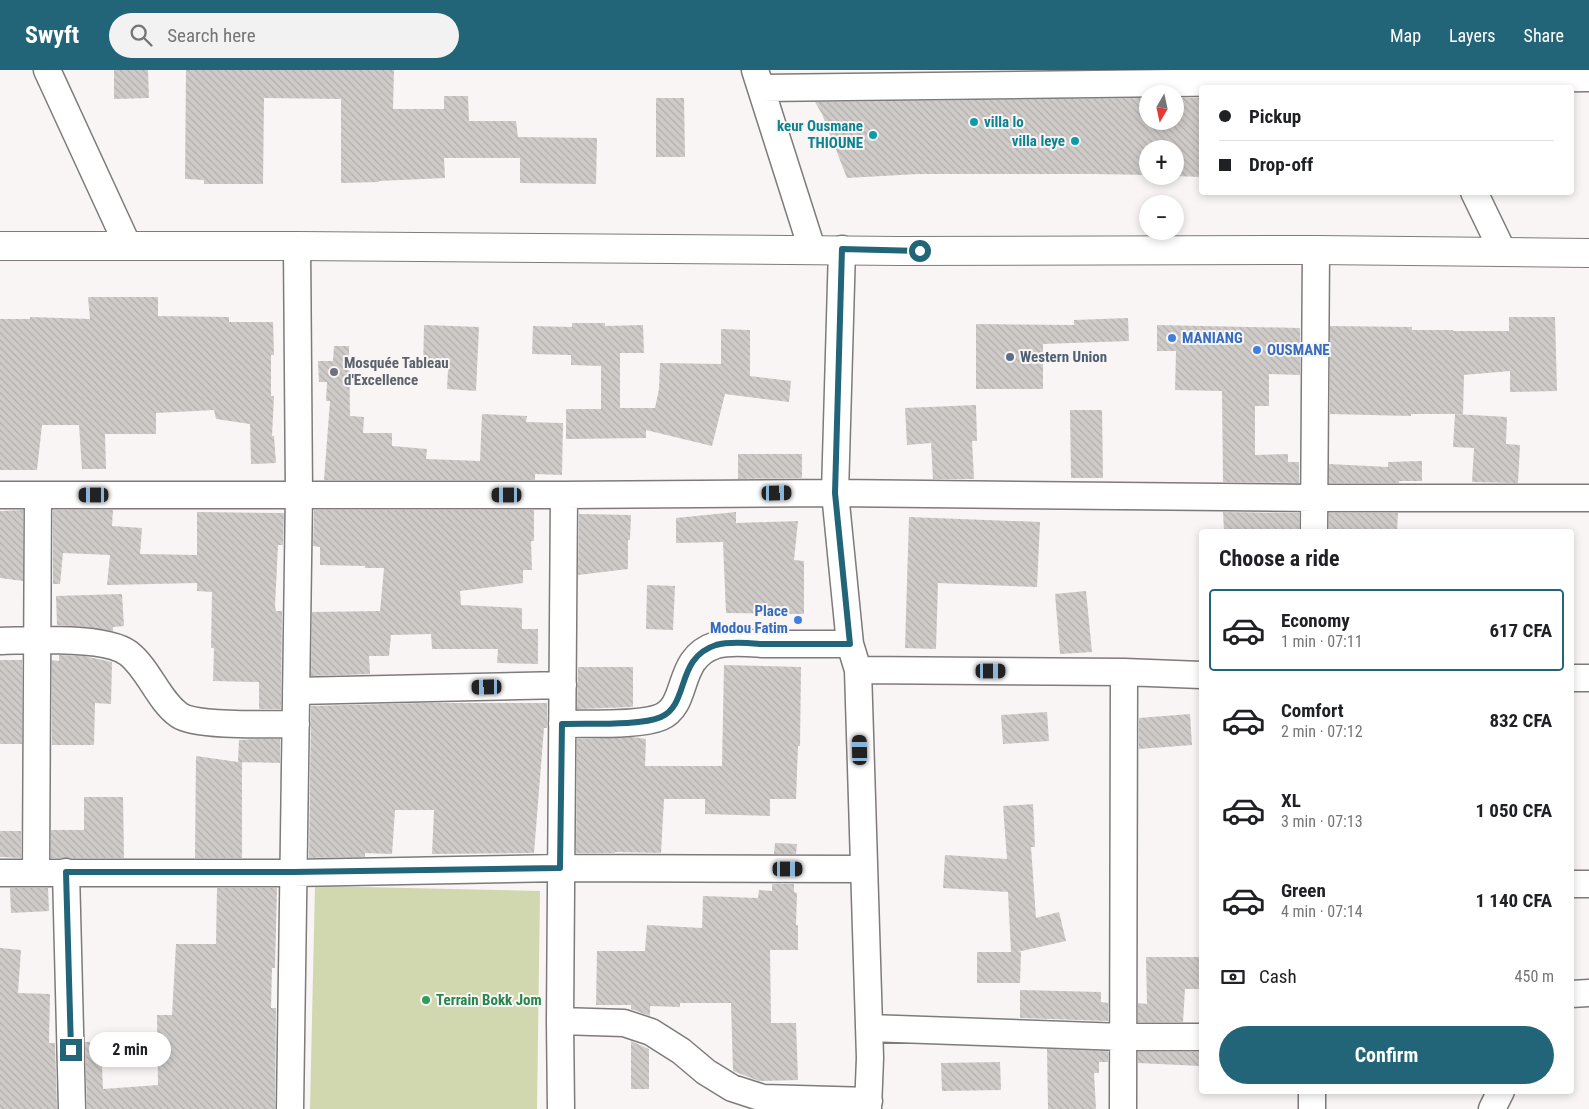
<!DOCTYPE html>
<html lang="en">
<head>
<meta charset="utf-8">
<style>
  body { margin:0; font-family:"Roboto Condensed",sans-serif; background:#f2f2f2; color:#202124; height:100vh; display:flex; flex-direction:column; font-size:19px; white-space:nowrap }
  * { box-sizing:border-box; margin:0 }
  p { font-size:16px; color:#757577 }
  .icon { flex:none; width:28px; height:28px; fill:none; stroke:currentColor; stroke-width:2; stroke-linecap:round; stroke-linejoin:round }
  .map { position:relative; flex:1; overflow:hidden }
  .panel { position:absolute; left:1199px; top:459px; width:375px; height:565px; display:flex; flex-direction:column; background:#fff; border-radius:5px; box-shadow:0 2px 8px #0003 }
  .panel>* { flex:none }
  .hud { position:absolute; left:1199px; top:15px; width:375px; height:110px; border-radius:5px; box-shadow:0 2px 8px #0003; display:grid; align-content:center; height:110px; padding:0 20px; background:#fff }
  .needle { width:32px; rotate:189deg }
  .fabs { position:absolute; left:1139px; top:15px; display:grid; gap:10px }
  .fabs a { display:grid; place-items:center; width:45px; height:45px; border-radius:50%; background:#fff; box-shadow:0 2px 8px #0003; font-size:25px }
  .end { position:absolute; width:22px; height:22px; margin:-11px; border:6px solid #236578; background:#fff; box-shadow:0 0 0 2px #fff }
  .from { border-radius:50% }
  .bubble { position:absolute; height:35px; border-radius:18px; background:#fff; box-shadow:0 2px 8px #0003; font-size:16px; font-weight:700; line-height:35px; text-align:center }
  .car { position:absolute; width:15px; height:30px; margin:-15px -8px; border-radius:6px; box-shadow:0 0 4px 1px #0007; background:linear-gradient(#222 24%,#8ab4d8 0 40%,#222 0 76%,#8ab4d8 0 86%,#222 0) }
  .hud b { display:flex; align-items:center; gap:18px; height:48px; font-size:19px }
  .hud b+b { border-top:1px solid #e0e0e0 }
  .hud i { width:12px; height:12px; background:#202124 }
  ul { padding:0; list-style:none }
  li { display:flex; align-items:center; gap:15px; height:82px; margin:0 10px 8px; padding:0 10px; border:2px solid transparent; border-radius:5px }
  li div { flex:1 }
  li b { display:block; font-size:19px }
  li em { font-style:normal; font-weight:700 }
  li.current { border-color:#236578 }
  li>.icon { width:45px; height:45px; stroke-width:1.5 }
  h2 { padding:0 20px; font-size:22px; line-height:60px }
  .pay { display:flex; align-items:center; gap:12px; height:55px; padding:0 20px; font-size:19px }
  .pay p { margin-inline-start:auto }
  .cta { display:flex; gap:10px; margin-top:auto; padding:10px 20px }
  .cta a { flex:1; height:58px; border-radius:30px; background:#236578; color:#fff; font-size:20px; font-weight:700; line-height:58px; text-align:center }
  header { display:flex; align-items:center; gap:30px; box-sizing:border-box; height:70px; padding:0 25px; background:#236578; color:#fff }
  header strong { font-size:24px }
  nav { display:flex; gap:28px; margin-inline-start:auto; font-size:18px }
  .search { width:350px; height:45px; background:#f2f2f2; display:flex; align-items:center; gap:12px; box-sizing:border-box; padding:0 18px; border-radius:28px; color:#757577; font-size:19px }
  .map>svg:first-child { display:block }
  .grass { fill:#d1d7ae }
  .building { fill:url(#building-back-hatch) }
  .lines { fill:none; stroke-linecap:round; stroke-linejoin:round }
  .street-casing { stroke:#7e7b7a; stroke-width:29 }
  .highway-casing { stroke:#7e7b7a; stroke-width:30 }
  .street { stroke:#fff; stroke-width:26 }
  .highway { stroke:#fff; stroke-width:28 }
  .route { stroke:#236578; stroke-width:6 }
  .culture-dot { fill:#0f9aa8; stroke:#f8f5f4; stroke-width:2 }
  .shop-dot { fill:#3f7fe0; stroke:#f8f5f4; stroke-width:2 }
  .service-dot { fill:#5c6f8a; stroke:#f8f5f4; stroke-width:2 }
  .worship-dot { fill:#6b7280; stroke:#f8f5f4; stroke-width:2 }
  .leisure-dot { fill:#2e9e5b; stroke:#f8f5f4; stroke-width:2 }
  .labels { text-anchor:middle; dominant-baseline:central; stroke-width:4; stroke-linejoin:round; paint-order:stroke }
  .culture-label { font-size:15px; font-weight:bold; fill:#0d838f; stroke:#f8f5f4; text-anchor:end }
  .shop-label { font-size:15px; font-weight:bold; fill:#366cbe; stroke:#f8f5f4; text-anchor:start }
  .service-label { font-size:15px; font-weight:bold; fill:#4e5e75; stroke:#f8f5f4; text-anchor:start }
  .worship-label { font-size:15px; font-weight:bold; fill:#5b616d; stroke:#f8f5f4; text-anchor:start }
  .leisure-label { font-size:15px; font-weight:bold; fill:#27864d; stroke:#f8f5f4; text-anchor:start }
</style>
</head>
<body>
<header>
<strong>Swyft</strong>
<div class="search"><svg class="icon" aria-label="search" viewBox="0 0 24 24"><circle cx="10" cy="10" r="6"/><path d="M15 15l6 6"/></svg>Search here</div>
<nav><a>Map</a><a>Layers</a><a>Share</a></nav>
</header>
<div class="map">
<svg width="1589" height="1039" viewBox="0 0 1589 1039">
  <defs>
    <pattern id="building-back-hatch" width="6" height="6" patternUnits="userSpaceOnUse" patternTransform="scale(1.25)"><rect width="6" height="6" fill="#cecbc9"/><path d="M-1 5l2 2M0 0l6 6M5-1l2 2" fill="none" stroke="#b2afad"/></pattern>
  </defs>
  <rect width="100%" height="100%" fill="#f8f5f4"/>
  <path class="grass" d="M 315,816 L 540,821 L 537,1039 L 310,1039 Z"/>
  <path class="building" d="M 114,0 L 148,0 L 149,28 L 114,29 Z
    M 186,0 L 394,0 L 393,39 L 444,39 L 444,26 L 468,26 L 469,51 L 516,51 L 518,67 L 597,68 L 596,114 L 520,113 L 520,88 L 444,88 L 445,108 L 379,111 L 379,112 L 341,113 L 341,29 L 264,28 L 263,114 L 204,114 L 204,110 L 185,109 Z
    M 656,28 L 684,28 L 685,87 L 656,87 Z
    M 1148,28 L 1148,51 L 1175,51 L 1175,28 L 1201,28 L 1201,107 L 1174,106 L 1175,79 L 1148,79 L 1148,105 L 1095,104 L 918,104 L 847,108 L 822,44 L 815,32 Z
    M 88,227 L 158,227 L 158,246 L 229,247 L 229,252 L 273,252 L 274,285 L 271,285 L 271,326 L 274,326 L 272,366 L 274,366 L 276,393 L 251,394 L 250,354 L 216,349 L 214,340 L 156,343 L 156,364 L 105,364 L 106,399 L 82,399 L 79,355 L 42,355 L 37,400 L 0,400 L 0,249 L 30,249 L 30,247 L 90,249 Z
    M 1509,247 L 1555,247 L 1557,321 L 1510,322 L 1510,301 L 1464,305 L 1463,344 L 1411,344 L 1411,346 L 1330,344 L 1330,256 L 1412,257 L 1412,260 L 1453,260 L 1453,261 L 1509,261 Z
    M 1128,248 L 1129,271 L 1043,274 L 1043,319 L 976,319 L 976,254 L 1074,255 L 1074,250 Z
    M 572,253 L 605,253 L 605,256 L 643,255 L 644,283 L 620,283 L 620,338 L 655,338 L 659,319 L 660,293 L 721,294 L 721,259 L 750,260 L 750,306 L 791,311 L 789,332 L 725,324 L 712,376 L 646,360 L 646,368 L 566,369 L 566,339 L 601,339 L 601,296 L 571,295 L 571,285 L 532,284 L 533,256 L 572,257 Z
    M 424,255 L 479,257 L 476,321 L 447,319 L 448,299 L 423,299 Z
    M 1157,255 L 1300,258 L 1300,305 L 1269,304 L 1269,336 L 1255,336 L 1255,385 L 1288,384 L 1288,392 L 1299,392 L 1299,413 L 1223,412 L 1222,321 L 1175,320 L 1176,281 L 1157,281 Z
    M 334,276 L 349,276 L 350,346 L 364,347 L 363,363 L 392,363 L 392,376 L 427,379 L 426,389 L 480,391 L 482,344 L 527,346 L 526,352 L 563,353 L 562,405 L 535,404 L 535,410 L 324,410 L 330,331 L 326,331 L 327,312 L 319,312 L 318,291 L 333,291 Z
    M 976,335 L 977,371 L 972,371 L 974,409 L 933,409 L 931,373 L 907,375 L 905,338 Z
    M 1070,340 L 1102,340 L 1103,408 L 1071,408 Z
    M 1455,344 L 1507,347 L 1506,374 L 1520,375 L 1518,413 L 1472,412 L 1474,378 L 1453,377 Z
    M 738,384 L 802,384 L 802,408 L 738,409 Z
    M 1422,391 L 1422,411 L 1399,411 L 1399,413 L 1329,413 L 1329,394 L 1388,397 L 1388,392 Z
    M 23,440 L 23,511 L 0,508 L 0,441 Z
    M 53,440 L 113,440 L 112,456 L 142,458 L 140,484 L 197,485 L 197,442 L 284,443 L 283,475 L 278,475 L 275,536 L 276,541 L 282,541 L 281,639 L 259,639 L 259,612 L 213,611 L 214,578 L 211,578 L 212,522 L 197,521 L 197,513 L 107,515 L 110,485 L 63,483 L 60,514 L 53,514 Z
    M 314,440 L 534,440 L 534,471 L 531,471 L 532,500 L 523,500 L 523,513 L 460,521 L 461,535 L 522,538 L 522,559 L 538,559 L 538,594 L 497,593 L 498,579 L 432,579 L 431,564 L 391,565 L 389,586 L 369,586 L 370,604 L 311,606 L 312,542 L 380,541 L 384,498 L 365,498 L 365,496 L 320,495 L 320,477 L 313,476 Z
    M 736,442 L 736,453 L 798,451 L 794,490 L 804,491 L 804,544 L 726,543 L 723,472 L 676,473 L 676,448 Z
    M 1223,442 L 1299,443 L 1299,461 L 1224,461 Z
    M 1329,443 L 1398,443 L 1397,461 L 1329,461 Z
    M 579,444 L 631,445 L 630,470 L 628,470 L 628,499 L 578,505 Z
    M 909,447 L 1040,452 L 1037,517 L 938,513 L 936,579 L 905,578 Z
    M 647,515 L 675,516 L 673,560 L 646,559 Z
    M 1086,521 L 1092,582 L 1060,584 L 1055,524 Z
    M 122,524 L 124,556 L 113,557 L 113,561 L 87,557 L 57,555 L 56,526 Z
    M 59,585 L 84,586 L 112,592 L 111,634 L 95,633 L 94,675 L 52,675 L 52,590 L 59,591 Z
    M 0,590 L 22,590 L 22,674 L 0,674 Z
    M 724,595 L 801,597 L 800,676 L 798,676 L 796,729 L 770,729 L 770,746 L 705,744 L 705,729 L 664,729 L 661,783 L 615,782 L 615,783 L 576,783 L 577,669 L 633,667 L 646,669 L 645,696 L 722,696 Z
    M 578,597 L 633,597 L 633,637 L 577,639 Z
    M 421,633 L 547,633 L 547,658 L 544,658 L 534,783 L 432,784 L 434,740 L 395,740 L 392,784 L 365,783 L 365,787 L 309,788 L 311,636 Z
    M 1047,642 L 1049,671 L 1003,674 L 1001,645 Z
    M 1190,644 L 1192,675 L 1139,679 L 1139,648 Z
    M 258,669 L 280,669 L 280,693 L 240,692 L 242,692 L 242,788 L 195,788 L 196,686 L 238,692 L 239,670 Z
    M 84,727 L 123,727 L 124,788 L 51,788 L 51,760 L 84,760 Z
    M 1033,734 L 1035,777 L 1031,777 L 1036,848 L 1059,842 L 1066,871 L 1017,882 L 1021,882 L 1020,913 L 977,913 L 977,882 L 1011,882 L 1008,822 L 943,818 L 945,785 L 1007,789 L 1003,736 Z
    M 0,761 L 21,761 L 21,788 L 0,787 Z
    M 775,773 L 797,774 L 796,784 L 774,784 Z
    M 772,814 L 794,814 L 794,822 L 797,823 L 796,855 L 798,855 L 798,880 L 770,880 L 771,953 L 796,953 L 798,1010 L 759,1011 L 733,1001 L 731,933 L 680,933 L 680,937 L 650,936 L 650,946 L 631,939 L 631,935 L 596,935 L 597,881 L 645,881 L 647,855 L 702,858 L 703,826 L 758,828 L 759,820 L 772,821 Z
    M 10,818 L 48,818 L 49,841 L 11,843 Z
    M 217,818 L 277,818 L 275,898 L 272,898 L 271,938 L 276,938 L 275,1039 L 87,1039 L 85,972 L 101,972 L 103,1019 L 158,1015 L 157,945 L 172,945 L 176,874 L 216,874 Z
    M 0,878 L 21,880 L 18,923 L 50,924 L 49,973 L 55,973 L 57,1039 L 0,1039 Z
    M 1146,887 L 1201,887 L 1201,919 L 1185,919 L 1183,952 L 1138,952 L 1138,933 L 1147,934 Z
    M 1020,920 L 1101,922 L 1101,932 L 1108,933 L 1108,951 L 1020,948 Z
    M 631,971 L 649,979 L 649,1019 L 631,1019 Z
    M 1047,979 L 1108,981 L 1108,992 L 1099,992 L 1099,1003 L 1094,1003 L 1096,1039 L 1048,1039 Z
    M 1138,982 L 1201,982 L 1201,996 L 1138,993 Z
    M 1000,992 L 1001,1020 L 942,1021 L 941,993 Z"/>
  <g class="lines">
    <defs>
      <path id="street" d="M 47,0 L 128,176
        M 755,0 L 812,179
        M 762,18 L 1589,8
        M 1474,122 L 1503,182
        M 842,179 L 835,423 L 850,574 L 858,600 L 870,988 L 868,1039
        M 0,425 L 564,425 L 835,423 L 1314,428 L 1589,428
        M 1314,461 L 1316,180
        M 0,571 C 29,570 105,566 128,583 C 149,599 158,630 179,645 C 196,657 271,654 296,654
        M 858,600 L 1124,602 L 1201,605
        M 1571,608 L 1589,608
        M 296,621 L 563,615
        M 562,654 C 586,653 640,656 661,647 C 690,634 675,588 716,575 C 730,571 748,573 762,574 C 791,574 821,574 850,574
        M 36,802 L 38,425
        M 66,802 L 72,1039
        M 0,803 L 293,803 L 560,798 L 864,799
        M 1571,814 L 1589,814
        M 1571,924 L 1589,923
        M 560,951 L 624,953 L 651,962 L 681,981 L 706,1002 L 732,1018 L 763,1028 L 869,1031
        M 869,958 L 1123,967 L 1201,967
        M 290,1039 L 299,424 L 297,176
        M 561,1039 L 560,951 L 564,425
        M 1123,1039 L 1124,602
        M 1312,1039 L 1312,1021
        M 1492,1039 L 1501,1021"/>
      <path id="highway" d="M 0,176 L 297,176 L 900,181 L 1316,180 L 1589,183"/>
    </defs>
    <use href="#street" class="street-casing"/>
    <use href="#highway" class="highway-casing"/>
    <use href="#street" class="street"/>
    <use href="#highway" class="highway"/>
  </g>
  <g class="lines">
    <path class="route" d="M 71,980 L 66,802 L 293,802 L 560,798 L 562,654 C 586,653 641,656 661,647 C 690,634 675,588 716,575 C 730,571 748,573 762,574 C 791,574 821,574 850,574 L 835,423 L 842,179 L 920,181"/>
  </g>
  <g class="culture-dot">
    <circle cx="974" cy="52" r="5"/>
    <circle cx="873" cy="65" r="5"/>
    <circle cx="1075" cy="71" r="5"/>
  </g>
  <g class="shop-dot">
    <circle cx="1172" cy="268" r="5"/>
    <circle cx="1257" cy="280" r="5"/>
    <circle cx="798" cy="550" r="5"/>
  </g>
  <circle class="service-dot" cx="1010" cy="287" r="5"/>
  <circle class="worship-dot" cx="334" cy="302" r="5"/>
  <circle class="leisure-dot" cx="426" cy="930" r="5"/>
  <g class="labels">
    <g class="culture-label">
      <text x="984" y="52" text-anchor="start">villa lo</text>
      <text x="863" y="56">keur Ousmane<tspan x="863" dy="17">THIOUNE</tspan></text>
      <text x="1065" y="71">villa leye</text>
    </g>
    <g class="shop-label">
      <text x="1182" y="268">MANIANG</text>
      <text x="1267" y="280">OUSMANE</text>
      <text x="788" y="541" text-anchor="end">Place<tspan x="788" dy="17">Modou Fatim</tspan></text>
    </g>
    <g class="service-label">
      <text x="1020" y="287">Western Union</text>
    </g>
    <g class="worship-label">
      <text x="344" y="293">Mosquée Tableau<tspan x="344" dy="17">d'Excellence</tspan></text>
    </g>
    <g class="leisure-label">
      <text x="436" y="930">Terrain Bokk Jom</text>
    </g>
  </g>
</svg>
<div class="fabs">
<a><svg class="needle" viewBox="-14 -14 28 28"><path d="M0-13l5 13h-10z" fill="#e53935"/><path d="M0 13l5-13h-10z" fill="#757577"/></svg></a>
<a>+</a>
<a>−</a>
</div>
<i class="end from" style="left:920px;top:181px"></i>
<i class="end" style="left:71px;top:980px"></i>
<div class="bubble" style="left:89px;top:962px;width:82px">2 min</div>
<i class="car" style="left:777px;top:423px;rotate:89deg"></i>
<i class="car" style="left:94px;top:425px;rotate:270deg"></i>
<i class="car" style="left:507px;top:425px;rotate:270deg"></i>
<i class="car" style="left:991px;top:601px;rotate:90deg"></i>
<i class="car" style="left:487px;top:617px;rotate:269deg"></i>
<i class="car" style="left:860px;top:680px;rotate:359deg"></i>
<i class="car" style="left:788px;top:799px;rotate:90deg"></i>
<div class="hud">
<b><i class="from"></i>Pickup</b>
<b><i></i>Drop-off</b>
</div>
<section class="panel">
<h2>Choose a ride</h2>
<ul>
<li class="current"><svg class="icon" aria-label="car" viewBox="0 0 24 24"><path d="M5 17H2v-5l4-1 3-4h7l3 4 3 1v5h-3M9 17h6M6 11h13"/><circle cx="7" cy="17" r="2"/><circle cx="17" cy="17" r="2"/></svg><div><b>Economy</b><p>1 min · 07:11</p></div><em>617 CFA</em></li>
<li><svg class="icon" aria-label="car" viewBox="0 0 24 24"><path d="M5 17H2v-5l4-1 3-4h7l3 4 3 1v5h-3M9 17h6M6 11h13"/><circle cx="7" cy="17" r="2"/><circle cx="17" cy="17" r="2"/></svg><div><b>Comfort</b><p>2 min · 07:12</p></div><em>832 CFA</em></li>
<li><svg class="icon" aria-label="car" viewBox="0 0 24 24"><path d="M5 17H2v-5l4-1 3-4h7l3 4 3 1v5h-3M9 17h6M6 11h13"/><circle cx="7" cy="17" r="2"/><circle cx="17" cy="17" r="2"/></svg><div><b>XL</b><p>3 min · 07:13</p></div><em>1 050 CFA</em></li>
<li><svg class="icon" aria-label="car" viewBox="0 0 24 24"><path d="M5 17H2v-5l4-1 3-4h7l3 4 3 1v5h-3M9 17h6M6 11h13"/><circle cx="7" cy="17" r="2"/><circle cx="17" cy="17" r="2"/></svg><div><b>Green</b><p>4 min · 07:14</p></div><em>1 140 CFA</em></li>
</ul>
<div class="pay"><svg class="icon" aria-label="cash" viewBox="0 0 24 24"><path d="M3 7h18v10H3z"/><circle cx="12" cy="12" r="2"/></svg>Cash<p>450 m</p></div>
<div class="cta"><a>Confirm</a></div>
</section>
</div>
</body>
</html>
